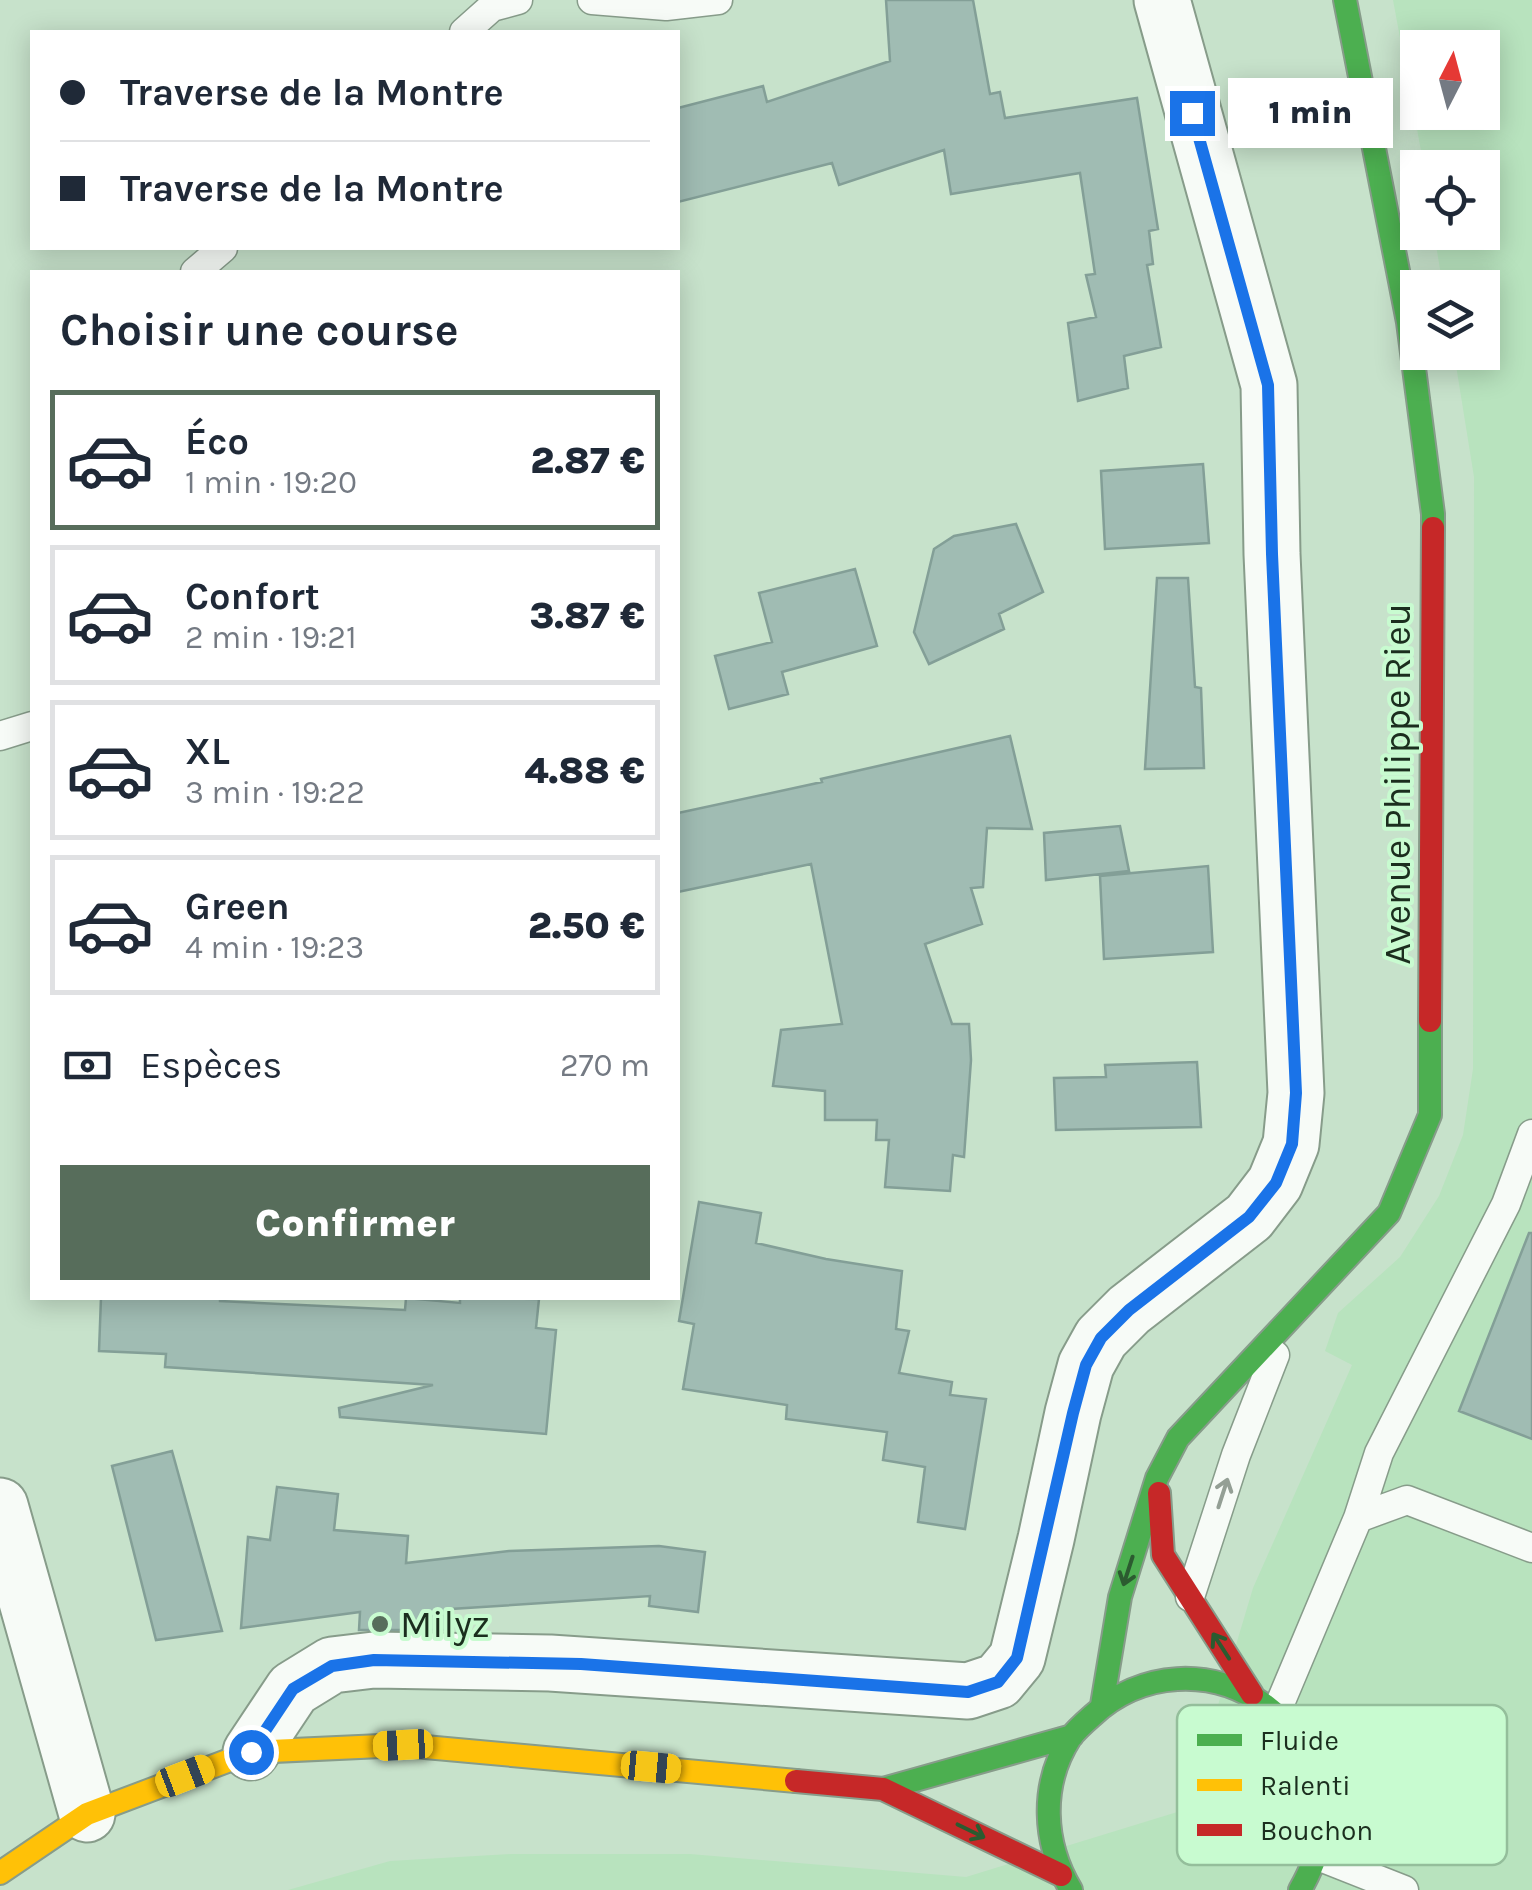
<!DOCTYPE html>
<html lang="fr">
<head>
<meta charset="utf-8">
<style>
  body { margin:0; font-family:Karla,sans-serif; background:#f6f6f7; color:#1f2937; height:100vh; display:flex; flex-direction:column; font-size:38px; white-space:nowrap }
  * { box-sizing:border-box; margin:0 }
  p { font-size:32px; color:#747a83 }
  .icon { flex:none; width:55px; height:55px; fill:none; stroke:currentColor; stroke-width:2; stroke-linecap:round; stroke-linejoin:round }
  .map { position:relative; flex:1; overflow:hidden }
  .sheet { position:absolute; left:30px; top:270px; width:650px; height:1030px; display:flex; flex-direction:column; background:#fff; border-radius:0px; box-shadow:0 5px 25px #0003 }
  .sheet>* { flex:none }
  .hud { position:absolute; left:30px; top:30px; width:650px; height:220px; border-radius:0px; box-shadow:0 5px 25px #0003; display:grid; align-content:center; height:220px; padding:0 30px; background:#fff }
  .needle { width:65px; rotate:6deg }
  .fabs { position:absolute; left:1400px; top:30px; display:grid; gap:20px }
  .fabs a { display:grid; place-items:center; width:100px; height:100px; border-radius:0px; background:#fff; box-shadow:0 5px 25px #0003; font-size:50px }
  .end { position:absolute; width:45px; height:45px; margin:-22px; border:12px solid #1a73e8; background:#fff; box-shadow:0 0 0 5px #fff }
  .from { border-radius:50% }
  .bubble { position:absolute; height:70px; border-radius:0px; background:#fff; box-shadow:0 5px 25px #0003; font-size:32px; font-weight:800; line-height:70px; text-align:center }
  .car { position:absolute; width:30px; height:60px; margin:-30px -15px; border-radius:12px; box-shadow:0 0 8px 2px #0007; background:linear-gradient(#f5c518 24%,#345 0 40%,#f5c518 0 76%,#345 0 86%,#f5c518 0) }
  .hud b { display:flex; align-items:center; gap:35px; height:95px; font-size:38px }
  .hud b+b { border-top:2px solid #e0e1e3 }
  .hud i { width:25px; height:25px; background:#1f2937 }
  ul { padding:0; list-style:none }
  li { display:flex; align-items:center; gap:30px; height:140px; margin:0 20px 15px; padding:0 10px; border:5px solid #e0e1e3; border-radius:0px }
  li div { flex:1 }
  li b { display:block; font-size:38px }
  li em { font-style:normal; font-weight:800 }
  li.selected { border-color:#576d5b }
  li>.icon { width:90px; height:90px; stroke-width:1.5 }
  h2 { padding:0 30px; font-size:45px; line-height:120px }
  .pay { display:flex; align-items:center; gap:25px; height:110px; padding:0 30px; font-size:38px }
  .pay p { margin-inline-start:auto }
  .button { display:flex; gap:20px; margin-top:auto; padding:20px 30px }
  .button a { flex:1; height:115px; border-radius:0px; background:#576d5b; color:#fff; font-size:40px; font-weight:800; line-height:115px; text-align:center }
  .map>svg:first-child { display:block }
  .built { fill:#b8e3be; fill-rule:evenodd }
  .building { fill:#a0bcb3; stroke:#839f97; stroke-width:2.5 }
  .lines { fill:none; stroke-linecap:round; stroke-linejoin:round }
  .lane-casing { stroke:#879c8a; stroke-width:31 }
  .street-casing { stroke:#879c8a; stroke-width:59 }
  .fast-casing { stroke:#879c8a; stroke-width:26 }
  .slow-casing { stroke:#879c8a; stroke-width:26 }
  .jam-casing { stroke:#879c8a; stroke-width:26 }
  .lane { stroke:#f7fbf7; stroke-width:28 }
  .street { stroke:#f7fbf7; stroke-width:55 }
  .fast { stroke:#4caf50; stroke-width:22 }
  .slow { stroke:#ffc107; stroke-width:22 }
  .jam { stroke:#c62828; stroke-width:22 }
  .oneway { stroke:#949f95 }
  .oneway2 { stroke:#2c5b30 }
  .route { stroke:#1a73e8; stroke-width:12 }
  .poi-dot { fill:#576d5b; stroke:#c8fbd0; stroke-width:4 }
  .labels { text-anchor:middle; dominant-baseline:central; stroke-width:8; stroke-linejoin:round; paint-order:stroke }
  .street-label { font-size:38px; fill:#1b2e1e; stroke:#c8fbd0 }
  .poi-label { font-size:38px; fill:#1b2e1e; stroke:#c8fbd0; text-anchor:start }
  .key { fill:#c8fbd0; stroke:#94be9b; stroke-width:2.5 }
  .key-label { font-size:28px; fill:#1b2e1e }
</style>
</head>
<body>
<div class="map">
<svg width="1532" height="1890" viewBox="0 0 1532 1890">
  <rect width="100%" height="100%" fill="#c7e2cb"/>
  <path class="built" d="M 1393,0 L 1532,0 L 1532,1890 L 288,1890 L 390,1861 L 511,1854 L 690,1854 L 966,1877 L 1187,1809 L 1253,1588 L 1352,1365 L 1325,1351 L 1338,1313 L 1400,1257 L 1439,1196 L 1463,1135 L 1473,1069 L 1474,477 L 1454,353 L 1482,352 L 1482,288 L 1443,287 L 1434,233 L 1482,232 L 1482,168 L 1424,167 ZM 1418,48 L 1482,48 L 1482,112 L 1418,112 Z"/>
  <path class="building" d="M 886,0 L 973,0 L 990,94 L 1000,92 L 1005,118 L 1137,98 L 1158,229 L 1149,231 L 1153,264 L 1147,265 L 1161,347 L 1124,356 L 1128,388 L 1078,401 L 1068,323 L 1096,317 L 1086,275 L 1095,274 L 1080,173 L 951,194 L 944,150 L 839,185 L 832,163 L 678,202 L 678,108 L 763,86 L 767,102 L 890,61 Z
    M 1203,464 L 1209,543 L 1105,549 L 1101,471 Z
    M 1016,524 L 1043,592 L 999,614 L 1004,629 L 929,664 L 914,632 L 934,549 L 954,536 Z
    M 855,569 L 877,646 L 782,672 L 788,694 L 729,709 L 715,656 L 772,642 L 759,593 Z
    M 1157,578 L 1188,578 L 1195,687 L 1201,688 L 1204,768 L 1145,769 Z
    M 1010,736 L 1032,829 L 987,828 L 983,887 L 971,888 L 982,924 L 925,944 L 952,1024 L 969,1024 L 971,1060 L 964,1157 L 953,1155 L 950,1191 L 885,1187 L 889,1140 L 876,1140 L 877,1120 L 825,1120 L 825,1091 L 773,1086 L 781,1030 L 842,1024 L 811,864 L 678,892 L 678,813 L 822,782 L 821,779 Z
    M 1120,826 L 1129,871 L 1046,880 L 1044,833 Z
    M 1208,866 L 1213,952 L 1104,959 L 1100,876 Z
    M 1197,1062 L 1201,1127 L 1056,1130 L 1054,1078 L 1106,1077 L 1105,1065 Z
    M 699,1202 L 761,1213 L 756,1243 L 826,1259 L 902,1271 L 896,1329 L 909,1331 L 899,1373 L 952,1382 L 950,1395 L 986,1399 L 965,1529 L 918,1522 L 925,1467 L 883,1460 L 887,1432 L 786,1419 L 787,1405 L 683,1389 L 694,1324 L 679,1321 Z
    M 1529,1233 L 1532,1233 L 1532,1439 L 1459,1411 Z
    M 101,1298 L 220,1298 L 220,1301 L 405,1310 L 406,1298 L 460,1303 L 460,1298 L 539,1299 L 536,1328 L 556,1330 L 546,1434 L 340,1417 L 339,1408 L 433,1385 L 165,1367 L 166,1354 L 99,1351 Z
    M 172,1451 L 222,1631 L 156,1640 L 112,1466 Z
    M 277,1487 L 338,1494 L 334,1530 L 408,1536 L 406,1563 L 509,1551 L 659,1546 L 705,1552 L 698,1612 L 649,1606 L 650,1596 L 451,1609 L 449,1630 L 359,1630 L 360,1612 L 241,1628 L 248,1537 L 270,1540 Z"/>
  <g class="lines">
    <defs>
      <path id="lane" d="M 592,0 L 666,6 L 718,0
        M 464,32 L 492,7 L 518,0
        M 195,272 L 223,248
        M 0,736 L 32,726
        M 1358,1518 L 1379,1453 L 1506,1204 L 1532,1134
        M 1190,1597 L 1236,1455 L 1275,1355
        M 1276,1713 L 1358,1518 L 1407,1500 L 1532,1548
        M 1318,1856 L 1404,1890"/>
      <path id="street" d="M 0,1506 L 87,1814
        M 251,1752 L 293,1689 L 332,1665 L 374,1660 L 550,1663 L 968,1691 L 998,1681 L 1017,1658 L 1046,1539 L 1073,1413 L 1086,1365 L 1101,1338 L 1129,1310 L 1249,1217 L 1275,1183 L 1291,1144 L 1296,1093 L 1272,554 L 1269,385 L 1162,0"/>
      <path id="fast" d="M 1345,0 L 1408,322 L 1433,514 L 1433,528
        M 1102,1705 L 1120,1597 L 1157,1478 L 1178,1438 L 1389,1213 L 1430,1115 L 1430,1021
        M 883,1789 L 1072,1736
        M 1071,1890 C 1043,1843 1040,1785 1070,1738 C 1076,1730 1084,1723 1092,1716 C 1140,1671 1213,1666 1266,1706 C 1287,1722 1302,1742 1311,1766 C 1328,1814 1325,1846 1300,1890"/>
      <path id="slow" d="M 0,1873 L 87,1814 L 251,1752 L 403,1745 L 796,1781"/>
      <path id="jam" d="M 1430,1021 L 1433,528
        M 1159,1493 L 1163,1555 L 1252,1694
        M 796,1781 L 883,1789 L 1061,1875"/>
    </defs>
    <use href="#lane" class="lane-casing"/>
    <use href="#street" class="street-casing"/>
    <use href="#fast" class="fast-casing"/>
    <use href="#slow" class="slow-casing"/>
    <use href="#jam" class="jam-casing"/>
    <use href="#lane" class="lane"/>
    <use href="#street" class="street"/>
    <use href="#fast" class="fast"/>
    <use href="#slow" class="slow"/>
    <use href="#jam" class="jam"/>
  </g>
  <defs><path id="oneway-shaft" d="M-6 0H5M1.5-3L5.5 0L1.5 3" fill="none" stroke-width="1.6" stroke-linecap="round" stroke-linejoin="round" transform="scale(2.5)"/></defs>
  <use class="oneway" href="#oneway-shaft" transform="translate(1223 1493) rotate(-72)"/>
  <g class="oneway2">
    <use href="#oneway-shaft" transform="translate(1128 1571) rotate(108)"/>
    <use href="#oneway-shaft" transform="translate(1221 1646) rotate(-123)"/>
    <use href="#oneway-shaft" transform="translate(971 1831) rotate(26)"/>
  </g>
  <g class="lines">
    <path class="route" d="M 251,1752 L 293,1689 L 332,1666 L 374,1660 L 581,1664 L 968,1692 L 998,1682 L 1017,1658 L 1073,1413 L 1086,1365 L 1101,1338 L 1129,1310 L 1249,1217 L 1276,1183 L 1292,1144 L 1296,1093 L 1272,554 L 1268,385 L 1192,113"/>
  </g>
  <circle class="poi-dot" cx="380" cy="1624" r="10"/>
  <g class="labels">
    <g class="street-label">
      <text transform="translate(1397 784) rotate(-90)">Avenue Philippe Rieu</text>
    </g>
    <g class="poi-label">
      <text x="400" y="1624">Milyz</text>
    </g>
  </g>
  <rect x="1177" y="1705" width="330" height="160" rx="15" class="key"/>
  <rect x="1197" y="1734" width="45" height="12" fill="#4caf50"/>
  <rect x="1197" y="1779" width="45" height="12" fill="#ffc107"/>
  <rect x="1197" y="1824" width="45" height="12" fill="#c62828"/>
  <g class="key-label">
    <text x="1260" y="1750">Fluide</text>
    <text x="1260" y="1795">Ralenti</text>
    <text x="1260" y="1840">Bouchon</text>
  </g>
</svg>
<div class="fabs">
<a><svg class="needle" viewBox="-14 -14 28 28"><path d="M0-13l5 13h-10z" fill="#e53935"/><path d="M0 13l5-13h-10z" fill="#747a83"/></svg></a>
<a><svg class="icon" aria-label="locate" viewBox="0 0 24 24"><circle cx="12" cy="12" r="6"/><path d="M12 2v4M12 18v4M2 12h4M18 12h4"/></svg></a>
<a><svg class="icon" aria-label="layers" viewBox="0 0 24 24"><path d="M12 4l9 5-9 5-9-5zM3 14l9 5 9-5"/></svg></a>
</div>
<i class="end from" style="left:251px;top:1752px"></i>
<i class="end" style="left:1192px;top:113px"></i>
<div class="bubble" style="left:1228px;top:78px;width:165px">1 min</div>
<i class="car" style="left:403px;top:1745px;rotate:267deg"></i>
<i class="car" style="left:651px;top:1767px;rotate:95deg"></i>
<i class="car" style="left:185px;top:1776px;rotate:69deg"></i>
<div class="hud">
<b><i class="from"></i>Traverse de la Montre</b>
<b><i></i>Traverse de la Montre</b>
</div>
<section class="sheet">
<h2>Choisir une course</h2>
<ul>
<li class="selected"><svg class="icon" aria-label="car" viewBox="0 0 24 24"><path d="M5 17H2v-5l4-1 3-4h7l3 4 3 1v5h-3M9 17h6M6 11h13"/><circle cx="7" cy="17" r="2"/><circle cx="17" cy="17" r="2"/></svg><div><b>Éco</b><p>1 min · 19:20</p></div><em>2.87 €</em></li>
<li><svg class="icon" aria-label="car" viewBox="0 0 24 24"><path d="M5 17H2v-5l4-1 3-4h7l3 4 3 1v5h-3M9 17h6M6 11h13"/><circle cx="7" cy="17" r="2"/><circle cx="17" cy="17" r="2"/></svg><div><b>Confort</b><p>2 min · 19:21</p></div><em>3.87 €</em></li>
<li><svg class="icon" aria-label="car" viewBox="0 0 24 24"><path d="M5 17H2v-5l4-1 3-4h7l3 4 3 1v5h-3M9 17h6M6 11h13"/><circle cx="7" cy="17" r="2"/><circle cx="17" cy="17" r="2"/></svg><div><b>XL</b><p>3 min · 19:22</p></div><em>4.88 €</em></li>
<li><svg class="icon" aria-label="car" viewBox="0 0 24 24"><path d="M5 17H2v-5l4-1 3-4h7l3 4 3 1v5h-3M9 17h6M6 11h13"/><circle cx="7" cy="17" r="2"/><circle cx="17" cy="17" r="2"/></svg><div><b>Green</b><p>4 min · 19:23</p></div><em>2.50 €</em></li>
</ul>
<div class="pay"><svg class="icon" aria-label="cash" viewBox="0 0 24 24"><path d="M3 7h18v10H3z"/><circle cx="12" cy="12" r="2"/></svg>Espèces<p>270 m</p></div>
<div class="button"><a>Confirmer</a></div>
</section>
</div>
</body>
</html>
